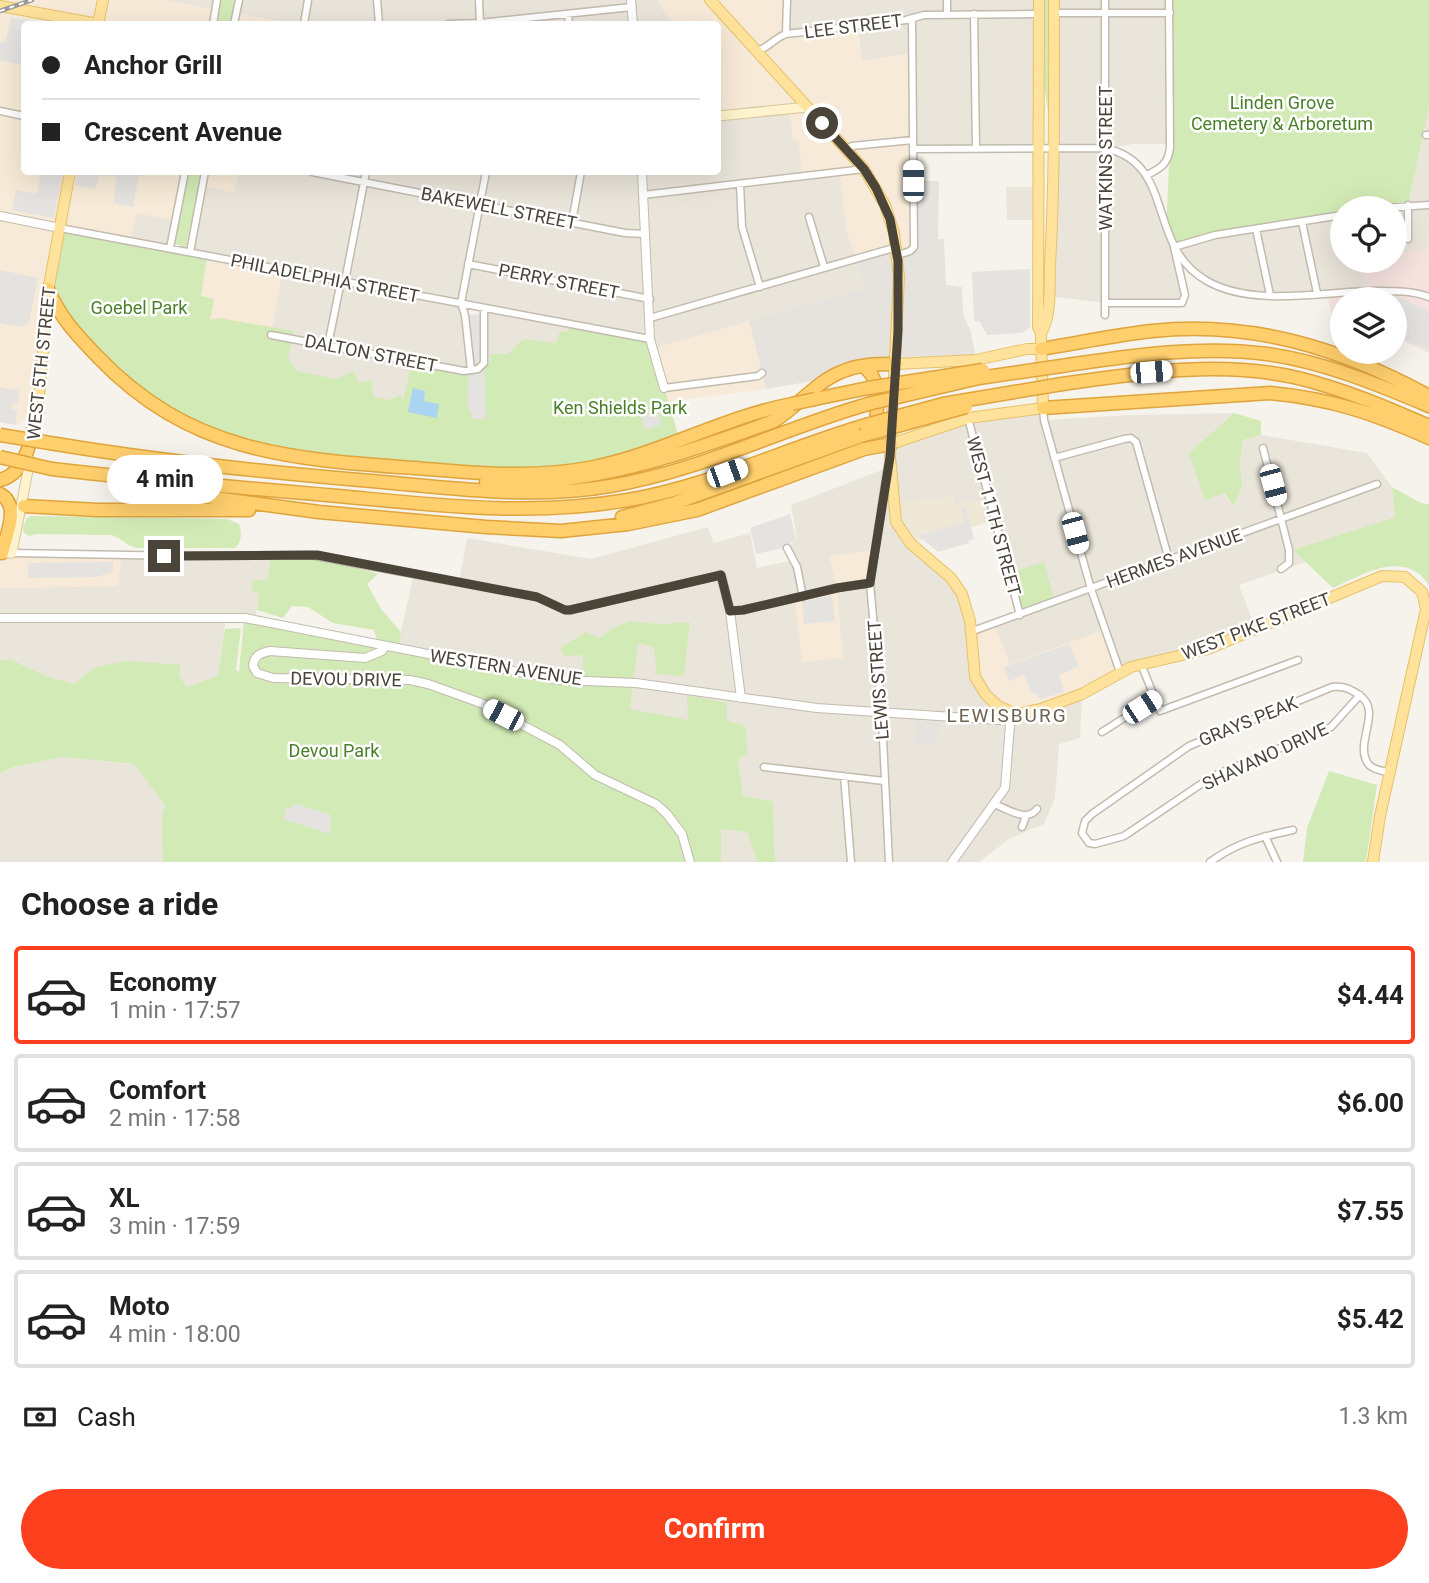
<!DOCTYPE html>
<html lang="en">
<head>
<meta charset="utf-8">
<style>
  body { margin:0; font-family:Roboto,sans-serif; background:#f2f2f2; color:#222; height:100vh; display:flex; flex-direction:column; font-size:26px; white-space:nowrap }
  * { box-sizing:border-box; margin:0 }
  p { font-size:23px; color:#767676 }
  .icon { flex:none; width:38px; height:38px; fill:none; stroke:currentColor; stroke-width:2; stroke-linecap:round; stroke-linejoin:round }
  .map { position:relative; height:862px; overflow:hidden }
  .panel { display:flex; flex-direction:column; background:#fff; flex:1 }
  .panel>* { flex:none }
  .top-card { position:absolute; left:21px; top:21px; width:700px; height:154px; border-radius:7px; box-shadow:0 7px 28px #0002; display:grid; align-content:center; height:154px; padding:0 21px; background:#fff }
  .buttons { position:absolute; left:1330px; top:196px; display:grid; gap:14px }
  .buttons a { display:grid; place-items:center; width:77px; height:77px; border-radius:50%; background:#fff; box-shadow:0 7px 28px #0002; font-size:35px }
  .end { position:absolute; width:32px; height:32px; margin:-16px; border:9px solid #4b4439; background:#fff; box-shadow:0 0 0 4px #fff }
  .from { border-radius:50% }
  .bubble { position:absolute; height:49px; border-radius:24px; background:#fff; box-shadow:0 7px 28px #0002; font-size:23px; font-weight:700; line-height:49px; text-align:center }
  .car { position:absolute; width:21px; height:42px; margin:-21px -10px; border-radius:9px; box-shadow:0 0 5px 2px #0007; background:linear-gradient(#fff 24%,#345 0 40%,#fff 0 76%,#345 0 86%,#fff 0) }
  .top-card b { display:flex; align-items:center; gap:24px; height:66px; font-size:26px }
  .top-card b+b { border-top:2px solid #e0e0e0 }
  .top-card i { width:18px; height:18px; background:#222 }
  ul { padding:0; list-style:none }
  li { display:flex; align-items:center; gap:21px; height:98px; margin:0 14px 10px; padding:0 7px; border:4px solid #e0e0e0; border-radius:7px }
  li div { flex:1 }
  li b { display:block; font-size:26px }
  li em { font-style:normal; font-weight:700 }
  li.selected { border-color:#fc3f1d }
  li>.icon { width:63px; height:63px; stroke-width:1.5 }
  h2 { padding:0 21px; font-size:32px; line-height:84px }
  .pay { display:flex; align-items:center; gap:18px; height:77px; padding:0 21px; font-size:26px }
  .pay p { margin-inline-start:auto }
  .cta { display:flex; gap:14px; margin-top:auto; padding:14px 21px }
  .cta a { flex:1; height:80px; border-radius:42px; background:#fc3f1d; color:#fff; font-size:28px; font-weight:700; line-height:80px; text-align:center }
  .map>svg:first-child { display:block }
  .residential { fill:#eae5da }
  .commercial { fill:#f7ead8 }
  .industrial { fill:#e6e2dd }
  .education { fill:#efe8d6 }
  .medical { fill:#f6e3e0 }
  .green { fill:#d2eab5 }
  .parking { fill:#e5e3e0 }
  .water { fill:#a9d4f2 }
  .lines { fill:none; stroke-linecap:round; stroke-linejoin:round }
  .minor-casing { stroke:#c2bbae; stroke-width:9 }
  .tertiary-casing { stroke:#c2bbae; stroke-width:10 }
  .secondary-casing { stroke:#d6c79b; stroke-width:11 }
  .primary-casing { stroke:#e6c16a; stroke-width:12 }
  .motorway-casing { stroke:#e0a43c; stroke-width:15 }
  .minor { stroke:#fff; stroke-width:6 }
  .tertiary { stroke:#fff; stroke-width:8 }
  .secondary { stroke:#fff3cd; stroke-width:9 }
  .primary { stroke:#ffe39c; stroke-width:10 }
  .motorway { stroke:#ffcf6e; stroke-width:12 }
  .rail-casing { stroke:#9a9a9a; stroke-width:4.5 }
  .rail { stroke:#fff; stroke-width:2; stroke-dasharray:5; stroke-linecap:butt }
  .motorway-bridge-casing { stroke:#e0a43c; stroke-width:15; stroke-linecap:butt }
  .motorway-bridge { stroke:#ffcf6e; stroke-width:12 }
  .route { stroke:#4b4439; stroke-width:9 }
  .labels { text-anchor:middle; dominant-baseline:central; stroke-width:5; stroke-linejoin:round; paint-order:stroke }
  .street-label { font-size:18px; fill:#4b4439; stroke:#fff }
  .park-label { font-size:18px; fill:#4a7f2a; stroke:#fff }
  .neighbourhood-label { font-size:19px; letter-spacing:2px; fill:#6e6250; stroke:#fff }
</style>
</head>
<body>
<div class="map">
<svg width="1429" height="862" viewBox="0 0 1429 862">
  <rect width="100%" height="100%" fill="#f6f3ec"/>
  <path class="residential" d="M 162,0 L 658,0 L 671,24 L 294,24 Z
    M 787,0 L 1039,0 L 1039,220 L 1007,220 L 1006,187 L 1033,187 L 1032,148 L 913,149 L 913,53 L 861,61 L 858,26 L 786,34 Z
    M 1054,0 L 1169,0 L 1170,144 L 1134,144 L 1108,148 L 1116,151 L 1147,175 L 1166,231 L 1215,235 L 1342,215 L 1342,261 L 1362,261 L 1365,291 L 1254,295 L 1208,281 L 1176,251 L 1185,300 L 1105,303 L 1048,296 Z
    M 718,58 L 719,58 L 722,83 L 789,109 L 794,141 L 798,140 L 840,173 L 847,231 L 866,289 L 651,349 L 568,324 L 569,357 L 484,363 L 484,308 L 462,304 L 469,367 L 403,403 L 295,382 L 190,252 L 203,186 L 234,192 L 238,172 L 718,172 Z
    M 1429,108 L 1429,248 L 1395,254 L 1395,208 L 1408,205 Z
    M 136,213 L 176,220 L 170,248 L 131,241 Z
    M 1043,408 L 1045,420 L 1132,415 L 1234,413 L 1189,453 L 1234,506 L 1242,487 L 1240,465 L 1243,440 L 1261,435 L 1367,453 L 1392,487 L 1395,517 L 1293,550 L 1306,562 L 1239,585 L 1256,630 L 1120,672 L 1104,630 L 1010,665 L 994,624 L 1055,602 L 1044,563 L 1008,573 L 989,503 L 954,504 L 952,496 L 896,522 L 962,594 L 971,658 L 1082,694 L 1080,738 L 1059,744 L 1055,798 L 1044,824 L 1009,839 L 979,862 L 775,862 L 773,801 L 743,796 L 738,759 L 688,720 L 630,710 L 638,642 L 654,646 L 684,676 L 690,622 L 661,624 L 630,621 L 613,628 L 583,655 L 583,687 L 400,653 L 401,632 L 414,573 L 459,582 L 467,538 L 591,559 L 708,527 L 714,543 L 750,533 L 757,568 L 793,560 L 787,548 L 797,539 L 791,505 L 887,468 L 891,444 L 936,427 Z
    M 122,556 L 271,558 L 267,580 L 253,580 L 259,594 L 255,620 L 226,619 L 218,677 L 186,687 L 179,676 L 95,667 L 74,684 L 46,676 L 12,660 L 0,660 L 0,588 L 117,586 Z
    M 63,757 L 190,770 L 179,862 L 0,862 L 0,773 L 13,767 Z
    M 720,829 L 747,832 L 757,862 L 721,862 Z"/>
  <path class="commercial" d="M 0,0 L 162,0 L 294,24 L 24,24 L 24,172 L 238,172 L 234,192 L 203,186 L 176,220 L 136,213 L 131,241 L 60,228 L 37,413 L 16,425 L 0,422 Z
    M 658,0 L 787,0 L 786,34 L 858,26 L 862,61 L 913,53 L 914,247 L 910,251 L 856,258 L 847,231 L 840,173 L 803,176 L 798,140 L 793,141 L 789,109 L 722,116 L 718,24 L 671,24 Z
    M 207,255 L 283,270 L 271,335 L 210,320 L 201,296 Z
    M 749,321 L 766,389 L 668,402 L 651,349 Z
    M 874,550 L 870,583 L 837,589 L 843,658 L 802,662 L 795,599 L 837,588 L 829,556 Z
    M 0,553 L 122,556 L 118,586 L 0,588 Z
    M 994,624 L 1010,664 L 1104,630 L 1120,672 L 1092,689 L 1016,714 L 980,687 L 970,632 Z"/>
  <path class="industrial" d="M 913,181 L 939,181 L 938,239 L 944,239 L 946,285 L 962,287 L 963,314 L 971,332 L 976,360 L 871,364 L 830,378 L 766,389 L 749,321 L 865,289 L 856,258 L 888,249 L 898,255 L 914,246 Z"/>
  <path class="education" d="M 952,496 L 954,504 L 983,500 L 989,503 L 994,521 L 910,543 L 893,504 Z"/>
  <path class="medical" d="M 1429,248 L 1429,353 L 1395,337 L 1395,299 L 1342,299 L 1342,320 L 1333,321 L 1327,293 L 1365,291 L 1362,261 L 1395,261 L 1395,254 Z"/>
  <path class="green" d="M 220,0 L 235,0 L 231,24 L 216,24 Z
    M 1044,0 L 1048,0 L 1048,111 L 1044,84 Z
    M 1169,0 L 1429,0 L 1429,108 L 1408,205 L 1383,208 L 1342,208 L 1342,215 L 1215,235 L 1174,247 L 1166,231 L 1170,144 Z
    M 188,172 L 202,172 L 186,247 L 174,244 Z
    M 60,228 L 207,255 L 201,296 L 214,299 L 210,320 L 219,318 L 294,331 L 288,358 L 297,371 L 336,379 L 353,371 L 359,383 L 371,380 L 374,397 L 390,400 L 401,395 L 403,402 L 412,361 L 464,371 L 490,362 L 490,354 L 508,354 L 523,339 L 556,343 L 560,331 L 568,332 L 568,323 L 650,339 L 679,438 L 651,448 L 573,467 L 490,470 L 320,456 L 234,439 L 146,397 L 93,349 L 48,289 Z
    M 1234,413 L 1261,421 L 1261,435 L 1243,440 L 1240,465 L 1242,487 L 1234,506 L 1224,493 L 1205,500 L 1189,453 Z
    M 1392,487 L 1421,503 L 1429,504 L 1429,585 C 1426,582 1422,575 1418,573 C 1392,555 1357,577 1333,588 L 1293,550 L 1395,517 Z
    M 31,516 L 227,519 L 239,524 C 242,533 242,541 235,548 L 137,548 C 126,546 121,537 110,535 L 36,534 L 29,536 L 24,533 L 23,527 L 27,518 Z
    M 308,556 L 337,562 L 378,574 L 367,584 L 381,609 L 401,632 L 400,649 L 583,681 L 583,655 L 565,656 L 560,648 L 586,632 L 600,638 L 613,628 L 630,621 L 661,624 L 690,622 L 684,676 L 657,674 L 654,647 L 638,643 L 630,709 L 688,720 L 687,695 L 727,703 L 727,720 L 746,727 L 747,754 L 738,759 L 743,796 L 773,801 L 775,862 L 757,862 L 747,832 L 721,829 L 721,862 L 163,862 L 162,816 L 165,805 L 134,764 L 63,757 L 13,767 L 0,773 L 0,660 L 12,660 L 46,676 L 74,684 L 95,667 L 128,661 L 180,665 L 179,676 L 187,687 L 218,676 L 225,629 L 241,628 L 236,670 L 239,672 L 244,618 L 378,644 L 374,630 L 333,623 L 308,607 L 292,606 L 283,618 L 257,610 L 259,594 L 252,590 L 253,580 L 267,580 L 271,558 Z
    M 1044,562 L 1055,602 L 1020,615 L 1008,573 Z
    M 1329,771 L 1377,785 L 1366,862 L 1303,862 L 1307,828 Z"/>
  <path class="parking" d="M 11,17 L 50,24 L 24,24 L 24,65 L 0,60 L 0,42 L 6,42 Z
    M 41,172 L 63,172 L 54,218 L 12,210 L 16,190 L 37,194 Z
    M 78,172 L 135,172 L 135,174 L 139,174 L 133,207 L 113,203 L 117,177 L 99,174 L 96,189 L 75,185 Z
    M 1030,269 L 1030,327 L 1022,333 L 987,335 L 980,322 L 974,321 L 972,272 Z
    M 0,270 L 38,278 L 29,322 L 20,327 L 0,323 Z
    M 1396,296 L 1429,311 L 1429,350 L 1395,335 L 1395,299 L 1385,299 Z
    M 483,314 L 486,419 L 473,419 L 467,404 L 469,366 L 465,315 Z
    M 0,387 L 20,391 L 18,403 L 13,403 L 12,409 L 17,411 L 16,425 L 0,422 Z
    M 657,408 L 662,424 L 645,430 L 640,413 Z
    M 966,506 L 974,539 L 969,541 L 969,543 L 938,552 L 918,535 L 964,523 L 961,508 Z
    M 790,514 L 796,539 L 787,547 L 756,554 L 750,528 Z
    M 113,562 L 113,572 L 96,577 L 28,578 L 28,563 Z
    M 832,595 L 835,621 L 804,624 L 802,602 Z
    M 1069,644 L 1079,666 L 1059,675 L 1064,692 L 1040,699 L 1038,695 L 1032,693 L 1023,672 L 1023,675 L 1009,681 L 1004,667 Z
    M 917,721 L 938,723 L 936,744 L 915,743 Z
    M 294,803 L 331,815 L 330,834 L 283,819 L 287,807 L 292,808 Z"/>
  <path class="water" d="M 413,388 L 425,391 L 424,401 L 439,404 L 437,418 L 408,412 Z"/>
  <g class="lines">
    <defs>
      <path id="minor" d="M 377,0 L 379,24
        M 479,0 L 480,24
        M 1105,0 L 1105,315
        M 1054,13 L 1170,13
        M 568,14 L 569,24
        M 947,14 L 947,0
        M 974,14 L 976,149
        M 213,24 L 217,0
        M 234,24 L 239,0
        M 304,24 L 308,0
        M 448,24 L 480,23 L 632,7
        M 786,34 L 787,0
        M 756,51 C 768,49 774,38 786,34 L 906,20 L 924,15 L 1039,14
        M 0,111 L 24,116
        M 1426,135 L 1429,135
        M 913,149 L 1105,148 C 1177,164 1145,246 1207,281 C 1253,307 1320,292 1371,291 C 1391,291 1410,290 1429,297
        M 846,150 L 852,146 L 913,140
        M 312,172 L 625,233 L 645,234
        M 1147,175 C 1161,168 1168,164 1170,148 L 1169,0
        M 740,184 L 742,227 L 760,287
        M 643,195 L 864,169
        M 1408,205 L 1408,239
        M 1383,208 L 1429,205
        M 809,217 L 824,267
        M 572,222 L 581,172
        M 1302,222 L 1317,293
        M 60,228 L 650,339
        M 1256,229 L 1270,295
        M 170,248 L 185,172
        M 190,252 L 205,172
        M 898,255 L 910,251 L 914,247 L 912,18
        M 468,264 L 650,299
        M 345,281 L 366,172
        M 461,303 L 486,172
        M 461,303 L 465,315 L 471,370
        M 1105,303 L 1182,303 L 1185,295 L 1174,247 L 1215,235 L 1342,215
        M 650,318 L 897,247
        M 271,335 L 464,371 L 478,369 L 484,363 L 484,308
        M 328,345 L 341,281
        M 664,388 L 758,376 L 762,373
        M 1043,408 L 1044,420 L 1091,589 L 1120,672
        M 968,418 L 1020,615
        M 1263,448 L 1289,550 L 1289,563 L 1281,569
        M 1054,458 L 1124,439 L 1131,438 L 1136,442 L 1169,560
        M 888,465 L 870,583 L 882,718 L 889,862
        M 787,548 L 797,567 L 803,597
        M 12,553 L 185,556 L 310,555 L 537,597 L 565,610 L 570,610 L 721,575
        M 730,611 L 743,610 L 837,588 L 870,583
        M 970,632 L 1377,484
        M 1141,664 L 1160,711 L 1298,660
        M 1360,695 L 1331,727 L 1213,776 L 1124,836 L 1095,844 L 1089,843 L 1082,833 L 1085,821 L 1092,814 L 1189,746 L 1332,687 C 1343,686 1348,688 1358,694 C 1385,711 1352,743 1369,765 C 1374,770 1384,771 1390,773
        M 1102,732 L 1154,699
        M 764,767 L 884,781
        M 844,776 L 851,862
        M 994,804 C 1008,809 1027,823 1037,809
        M 1022,827 L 1026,816
        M 1265,836 L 1277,862
        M 1210,862 C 1238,842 1260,837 1293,830"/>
      <path id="tertiary" d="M 631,0 L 633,24
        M 642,172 L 650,339 L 664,388
        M 0,216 L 60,228
        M 721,575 L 730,611 L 741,698
        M 0,618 L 245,618 L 560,680 L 636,683 L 817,708 L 999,720 L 1006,718 L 1011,712
        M 385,646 L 382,651 L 365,658 L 270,651 C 261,653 254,655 253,666 L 257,673 L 273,678 L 410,680 L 428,684 L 481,703 L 560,745 L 595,775 L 656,804 L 667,814 L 682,834 L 690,862
        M 952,862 L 1005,788 L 1011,712"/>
      <path id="secondary" d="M 718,116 L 808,107
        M 0,553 L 12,553 L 30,460"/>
      <path id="primary" d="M 710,0 L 864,169 L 885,205 L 894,233 L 899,277 L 890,457 L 896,522 L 910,543 L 951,578 L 962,594 L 970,621 L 975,677 L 986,695 L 998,706 L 1016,714 L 1041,709 L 1082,694 L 1131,667 L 1208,649 L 1382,576 L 1405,577 L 1422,592 L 1426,609 L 1380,816 L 1373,862
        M 0,6 L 98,24
        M 98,24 L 103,0
        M 1041,333 C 1052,316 1049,285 1050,265 C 1055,176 1054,88 1054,0
        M 896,364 L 976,360 L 1027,349 L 1041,349
        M 37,413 L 42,368 L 46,302 L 70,172
        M 891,444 L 968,418 L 1043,408 L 1041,333 L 1038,327 L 1039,0"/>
      <path id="motorway" d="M 48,289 C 61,319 76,334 98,357 C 190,453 290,459 414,468 C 475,473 535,479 594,467 C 662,453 724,417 792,404
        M 1041,349 C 1078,343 1115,335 1152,331 C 1251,320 1343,349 1429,396
        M 862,366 C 883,376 876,410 876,430
        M 1061,366 C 1129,356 1198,345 1267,354 C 1324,362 1377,384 1429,406
        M 1062,384 C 1140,373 1220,360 1298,378 C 1343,389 1386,407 1429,426
        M 815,399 L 868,388
        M 1043,408 L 1270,393 C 1332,399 1373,413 1429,438
        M 56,444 C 165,462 273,473 383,482 C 459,489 535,499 610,486 C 700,471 781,429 868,404
        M 52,469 C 147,480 242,488 338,496 C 436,505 530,517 628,500 C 710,486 787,448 866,425
        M 0,480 C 28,473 31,436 37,413
        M 120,482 L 140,488 L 319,512 L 486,527 L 561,531 L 628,524 L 697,510 L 864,449 L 891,444
        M 486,482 C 586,488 681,455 774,421 C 797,407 816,382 841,372 C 859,364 877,364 896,364
        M 0,494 C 21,505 6,535 2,553
        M 24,506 L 98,510 L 249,510
        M 622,517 L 675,503 L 861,436"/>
    </defs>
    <use href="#minor" class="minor-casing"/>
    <use href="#tertiary" class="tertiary-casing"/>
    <use href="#secondary" class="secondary-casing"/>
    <use href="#primary" class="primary-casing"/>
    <use href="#motorway" class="motorway-casing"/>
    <use href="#minor" class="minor"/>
    <use href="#tertiary" class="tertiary"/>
    <use href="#secondary" class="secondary"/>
    <use href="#primary" class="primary"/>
    <use href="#motorway" class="motorway"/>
    <defs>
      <path id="rail" d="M 0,11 L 32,0"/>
    </defs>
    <use href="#rail" class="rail-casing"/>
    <use href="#rail" class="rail"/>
    <defs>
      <path id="motorway-bridge" d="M 868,388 L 983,370
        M 792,404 L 815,399
        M 868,404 L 979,378 L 1061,366
        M 866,425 L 943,404 L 1062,384
        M 0,435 L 56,444
        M 861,436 L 966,407
        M 0,457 L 52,469"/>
    </defs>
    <use href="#motorway-bridge" class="motorway-bridge-casing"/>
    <use href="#motorway-bridge" class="motorway-bridge"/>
  </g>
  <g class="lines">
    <path class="route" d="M 164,556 L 317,555 L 537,597 L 565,610 L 570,610 L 721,575 L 730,611 L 743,610 L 837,588 L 870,583 L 890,457 L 898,331 L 898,261 L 890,219 L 876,188 L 864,169 L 822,123"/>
  </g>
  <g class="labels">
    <g class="street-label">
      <text transform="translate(853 26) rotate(-7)">LEE STREET</text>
      <text transform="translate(1105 158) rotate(-90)">WATKINS STREET</text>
      <text transform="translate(499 208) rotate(11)">BAKEWELL STREET</text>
      <text transform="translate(325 278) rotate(11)">PHILADELPHIA STREET</text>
      <text transform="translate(559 281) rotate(11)">PERRY STREET</text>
      <text transform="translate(371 353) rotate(11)">DALTON STREET</text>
      <text transform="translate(41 363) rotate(-84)">WEST 5TH STREET</text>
      <text transform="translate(994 516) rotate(75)">WEST 11TH STREET</text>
      <text transform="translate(1174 558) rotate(-20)">HERMES AVENUE</text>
      <text transform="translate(1256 626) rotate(-21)">WEST PIKE STREET</text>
      <text transform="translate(506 667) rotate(9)">WESTERN AVENUE</text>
      <text transform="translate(346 679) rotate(1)">DEVOU DRIVE</text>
      <text transform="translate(878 680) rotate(-94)">LEWIS STREET</text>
      <text transform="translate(1248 721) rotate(-22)">GRAYS PEAK</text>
      <text transform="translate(1265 756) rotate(-25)">SHAVANO DRIVE</text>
    </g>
    <g class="park-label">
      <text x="1282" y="102">Linden Grove<tspan x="1282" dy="21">Cemetery &amp; Arboretum</tspan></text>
      <text x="139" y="307">Goebel Park</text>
      <text x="620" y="407">Ken Shields Park</text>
      <text x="334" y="750">Devou Park</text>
    </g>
    <g class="neighbourhood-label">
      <text x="1007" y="715">LEWISBURG</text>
    </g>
  </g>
</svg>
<div class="buttons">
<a><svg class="icon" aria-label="locate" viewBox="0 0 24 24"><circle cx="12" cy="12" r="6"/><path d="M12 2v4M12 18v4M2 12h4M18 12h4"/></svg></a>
<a><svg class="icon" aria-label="layers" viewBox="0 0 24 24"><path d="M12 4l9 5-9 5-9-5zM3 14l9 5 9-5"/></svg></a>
</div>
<i class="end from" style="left:822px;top:123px"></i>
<i class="end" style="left:164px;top:556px"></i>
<div class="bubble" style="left:107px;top:455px;width:116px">4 min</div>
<i class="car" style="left:913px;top:181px;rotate:0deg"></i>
<i class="car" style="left:1151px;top:372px;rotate:85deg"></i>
<i class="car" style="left:727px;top:473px;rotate:70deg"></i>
<i class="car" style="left:1273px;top:485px;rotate:165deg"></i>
<i class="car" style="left:1075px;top:533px;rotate:165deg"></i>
<i class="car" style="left:1142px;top:707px;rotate:57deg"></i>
<i class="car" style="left:503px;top:715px;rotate:297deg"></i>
<div class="top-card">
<b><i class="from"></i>Anchor Grill</b>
<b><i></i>Crescent Avenue</b>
</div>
</div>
<section class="panel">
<h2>Choose a ride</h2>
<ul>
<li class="selected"><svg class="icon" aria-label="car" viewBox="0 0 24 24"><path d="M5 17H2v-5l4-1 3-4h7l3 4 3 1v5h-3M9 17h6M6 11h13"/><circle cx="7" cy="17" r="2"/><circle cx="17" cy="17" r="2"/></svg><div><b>Economy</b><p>1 min · 17:57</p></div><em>$4.44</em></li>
<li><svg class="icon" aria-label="car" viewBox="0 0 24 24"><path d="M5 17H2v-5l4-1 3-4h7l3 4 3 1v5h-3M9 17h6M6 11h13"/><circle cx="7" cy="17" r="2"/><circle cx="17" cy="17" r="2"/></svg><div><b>Comfort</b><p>2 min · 17:58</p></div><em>$6.00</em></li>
<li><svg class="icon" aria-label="car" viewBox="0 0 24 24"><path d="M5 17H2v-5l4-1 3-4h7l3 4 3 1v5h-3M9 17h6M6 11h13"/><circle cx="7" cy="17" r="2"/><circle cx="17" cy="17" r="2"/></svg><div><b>XL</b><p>3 min · 17:59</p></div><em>$7.55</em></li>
<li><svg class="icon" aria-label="car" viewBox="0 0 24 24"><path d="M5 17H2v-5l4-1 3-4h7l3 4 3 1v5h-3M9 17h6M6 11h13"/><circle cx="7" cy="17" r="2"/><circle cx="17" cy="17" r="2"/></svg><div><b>Moto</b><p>4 min · 18:00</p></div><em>$5.42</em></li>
</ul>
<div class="pay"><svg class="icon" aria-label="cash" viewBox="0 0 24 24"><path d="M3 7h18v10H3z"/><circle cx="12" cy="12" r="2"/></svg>Cash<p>1.3 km</p></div>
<div class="cta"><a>Confirm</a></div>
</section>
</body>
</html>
